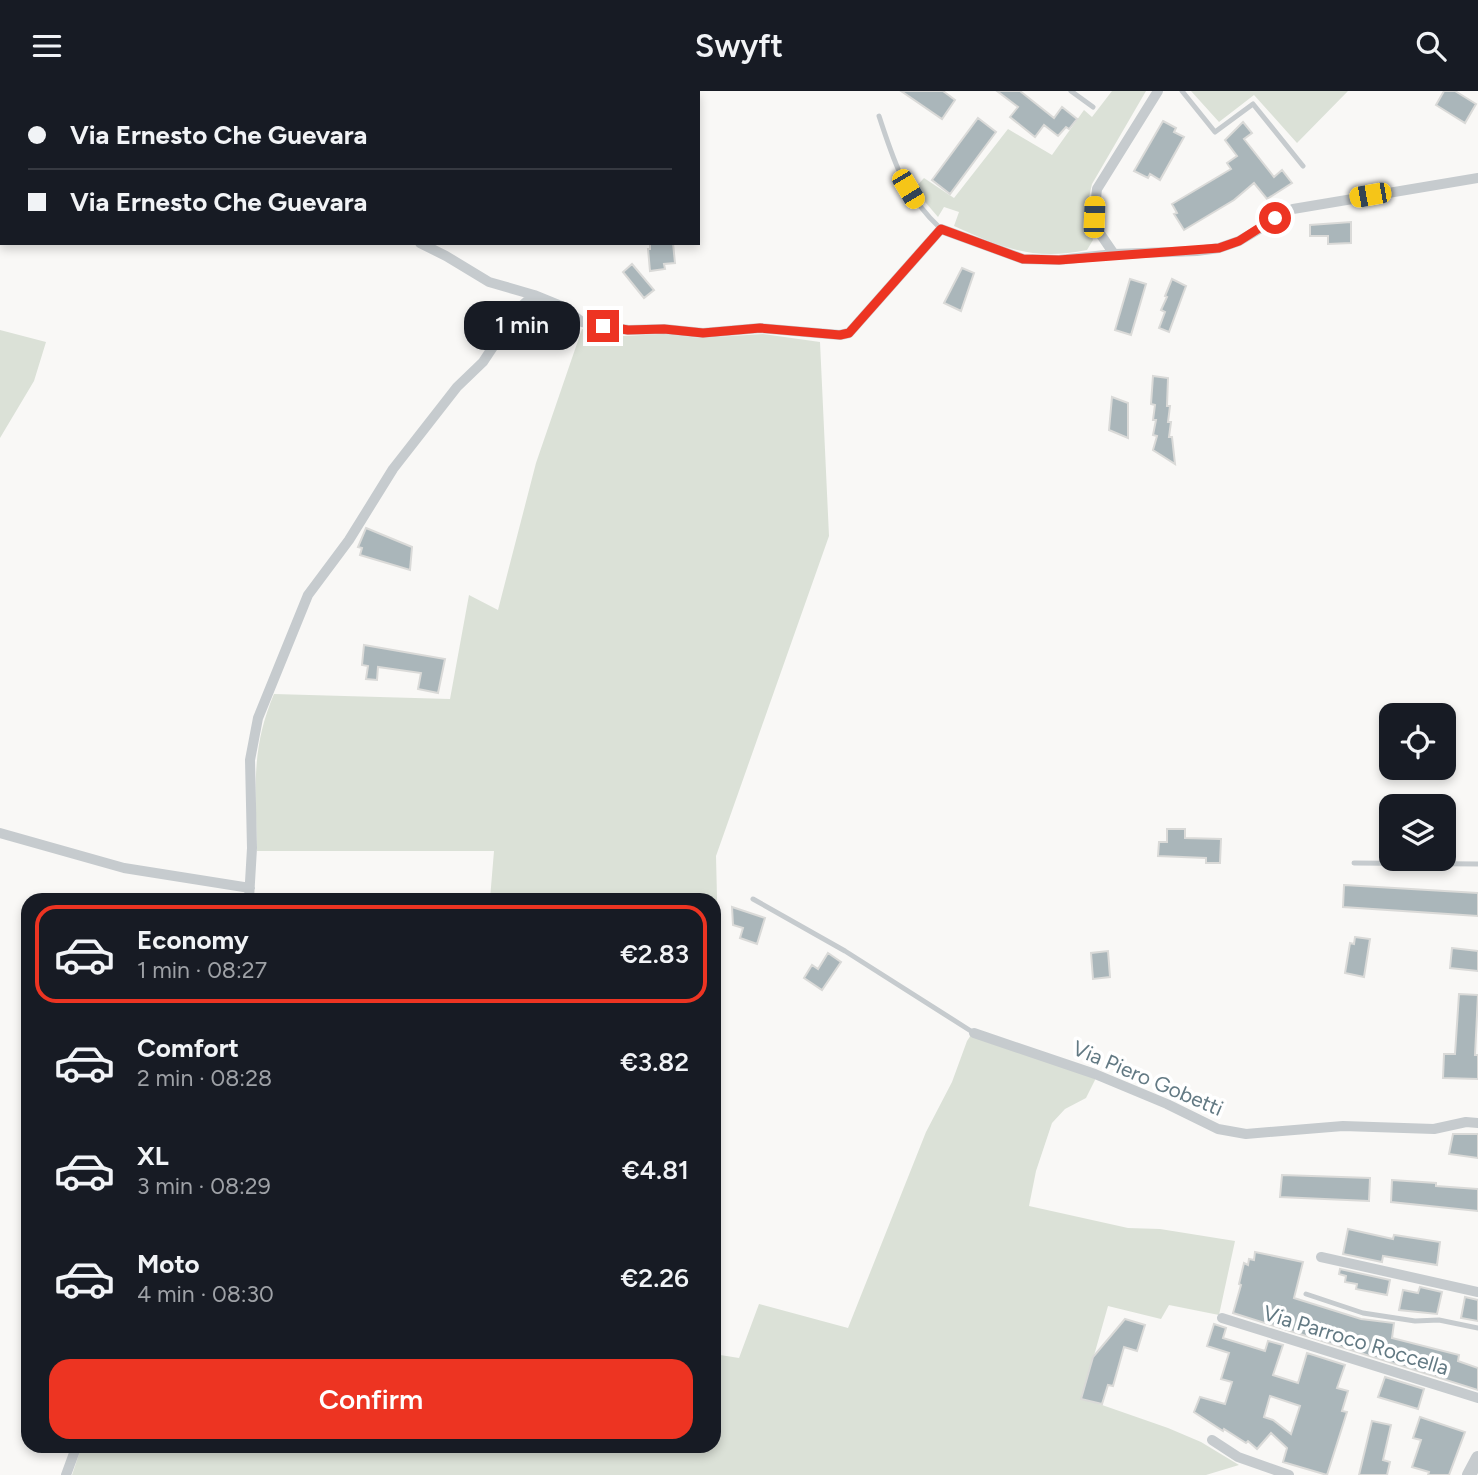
<!DOCTYPE html>
<html lang="en">
<head>
<meta charset="utf-8">
<style>
  body { margin:0; font-family:Figtree,sans-serif; background:#20242c; color:#f1f3f6; height:100vh; display:flex; flex-direction:column; font-size:26px; white-space:nowrap }
  * { box-sizing:border-box; margin:0 }
  p { font-size:23px; color:#9ea1a6 }
  .icon { flex:none; width:38px; height:38px; fill:none; stroke:currentColor; stroke-width:2; stroke-linecap:round; stroke-linejoin:round }
  .map { position:relative; flex:1; overflow:hidden }
  .panel { position:absolute; left:21px; top:802px; width:700px; height:560px; display:flex; flex-direction:column; background:#171b24; border-radius:21px; box-shadow:0 4px 10px #0003 }
  .panel>* { flex:none }
  .top-card { position:absolute; left:0px; top:0px; width:700px; height:154px; box-shadow:0 4px 10px #0003; display:grid; align-content:center; height:154px; padding:0 28px; background:#171b24 }
  .fabs { position:absolute; left:1379px; top:612px; display:grid; gap:14px }
  .fabs a { display:grid; place-items:center; width:77px; height:77px; border-radius:14px; background:#171b24; box-shadow:0 4px 10px #0003; font-size:35px }
  .end { position:absolute; width:32px; height:32px; margin:-16px; border:9px solid #ed3422; background:#fff; box-shadow:0 0 0 4px #fff }
  .from { border-radius:50% }
  .bubble { position:absolute; height:49px; border-radius:21px; background:#171b24; box-shadow:0 4px 10px #0003; font-size:23px; font-weight:600; line-height:49px; text-align:center }
  .car { position:absolute; width:21px; height:42px; margin:-21px -10px; border-radius:9px; box-shadow:0 0 5px 2px #0007; background:linear-gradient(#f5c518 24%,#345 0 40%,#f5c518 0 76%,#345 0 86%,#f5c518 0) }
  .top-card b { display:flex; align-items:center; gap:24px; height:66px; font-size:26px }
  .top-card b+b { border-top:2px solid #363941 }
  .top-card i { width:18px; height:18px; background:#f1f3f6 }
  ul { padding:12px 0 0; list-style:none }
  li { display:flex; align-items:center; gap:21px; height:98px; margin:0 14px 10px; padding:0 14px; border:4px solid transparent; border-radius:21px }
  li div { flex:1 }
  li b { display:block; font-size:26px }
  li em { font-style:normal; font-weight:600 }
  li.current { border-color:#ed3422 }
  li>.icon { width:63px; height:63px; stroke-width:1.5 }
  .cta { display:flex; gap:14px; margin-top:auto; padding:14px 28px }
  .cta a { flex:1; height:80px; border-radius:21px; background:#ed3422; color:#fff; font-size:28px; font-weight:600; line-height:80px; text-align:center }
  header { display:flex; justify-content:space-between; align-items:center; height:91px; padding:0 28px; background:#171b24; font-size:32px; font-weight:600 }
  .map>svg:first-child { display:block }
  .green { fill:#dbe1d7 }
  .building { fill:#aab6ba; stroke:#dadad8; stroke-width:2; fill-rule:evenodd }
  .lines { fill:none; stroke-linecap:round; stroke-linejoin:round }
  .service { stroke:#c6cbce; stroke-width:5 }
  .minor { stroke:#c6cbce; stroke-width:10 }
  .tertiary { stroke:#c6cbce; stroke-width:14 }
  .route { stroke:#ed3422; stroke-width:9 }
  .labels { text-anchor:middle; dominant-baseline:central; stroke-width:7; stroke-linejoin:round; paint-order:stroke }
  .street-label { font-size:21px; fill:#627983; stroke:#fff }
</style>
</head>
<body>
<header><svg class="icon" aria-label="menu" viewBox="0 0 24 24"><path d="M4 6h16M4 12h16M4 18h16"/></svg>Swyft<svg class="icon" aria-label="search" viewBox="0 0 24 24"><circle cx="10" cy="10" r="6"/><path d="M15 15l6 6"/></svg></header>
<div class="map">
<svg width="1478" height="1384" viewBox="0 0 1478 1384">
  <rect width="100%" height="100%" fill="#f9f8f6"/>
  <path class="green" d="M 1112,0 L 1146,0 L 1092,93 L 1085,124 L 1093,149 L 1087,159 C 1033,170 1003,157 954,135 L 959,121 L 944,116 L 938,126 L 914,98 L 924,87 L 954,107 L 1008,38 L 1052,64 L 1084,19 L 1092,26 Z
    M 1191,0 L 1348,0 L 1297,52 L 1254,4 L 1219,31 Z
    M 582,238 L 624,245 L 664,243 L 700,247 L 763,243 L 820,251 L 829,445 L 716,765 L 719,890 L 714,956 L 714,808 L 490,808 L 494,760 L 257,760 C 256,702 250,659 274,603 L 450,608 L 469,504 L 498,519 L 536,372 Z
    M 0,239 L 46,251 L 34,290 L 0,347 Z
    M 971,944 L 1096,987 L 1086,1007 L 1065,1018 L 1052,1032 L 1036,1080 L 1029,1115 L 1128,1137 L 1160,1138 L 1235,1150 L 1219,1224 L 1169,1214 L 1161,1228 L 1108,1215 L 1082,1307 L 1168,1337 L 1201,1351 L 1239,1374 L 1206,1384 L 72,1384 L 82,1354 L 714,1354 L 714,1263 L 739,1267 L 759,1213 L 848,1237 L 926,1041 L 952,991 L 967,950 Z"/>
  <path class="building" d="M 901,0 L 943,0 L 955,9 L 942,28 Z
    M 997,0 L 1020,0 L 1054,27 L 1062,16 L 1077,28 L 1069,38 L 1066,36 L 1058,45 L 1044,34 L 1035,46 L 1010,26 L 1018,16 Z
    M 1444,0 L 1455,0 L 1476,13 L 1465,32 L 1436,14 Z
    M 978,27 L 996,41 L 950,103 L 932,89 Z
    M 1163,30 L 1176,37 L 1174,41 L 1184,46 L 1160,89 L 1150,83 L 1148,87 L 1134,80 Z
    M 1243,31 L 1252,42 L 1244,48 L 1274,86 L 1282,79 L 1292,92 L 1267,108 L 1254,92 L 1234,109 L 1184,139 L 1174,123 L 1177,122 L 1172,113 L 1231,78 L 1227,72 L 1237,65 L 1225,49 Z
    M 1351,131 L 1351,152 L 1328,153 L 1328,145 L 1310,145 L 1310,134 Z
    M 650,152 L 673,152 L 675,172 L 664,173 L 665,178 L 650,180 L 648,158 L 650,158 Z
    M 632,173 L 654,199 L 644,207 L 623,181 Z
    M 962,177 L 974,182 L 961,220 L 944,212 Z
    M 1130,188 L 1146,193 L 1131,244 L 1115,239 Z
    M 1172,188 L 1186,195 L 1169,241 L 1159,237 L 1165,221 L 1161,219 L 1167,206 L 1165,205 Z
    M 1153,285 L 1168,287 L 1167,315 L 1170,315 L 1168,331 L 1171,331 L 1169,346 L 1172,346 L 1175,373 L 1153,359 L 1157,345 L 1153,344 L 1156,329 L 1153,329 L 1155,314 L 1151,313 Z
    M 1112,306 L 1128,312 L 1128,347 L 1109,339 Z
    M 366,437 L 412,456 L 410,479 L 360,464 L 362,457 L 358,456 Z
    M 364,554 L 445,568 L 438,602 L 418,598 L 421,582 L 378,576 L 377,589 L 366,588 L 368,575 L 362,574 Z
    M 1167,738 L 1185,738 L 1185,747 L 1221,748 L 1220,772 L 1206,772 L 1206,767 L 1158,765 L 1159,751 L 1167,751 Z
    M 1344,794 L 1478,802 L 1478,825 L 1343,816 Z
    M 732,816 L 765,827 L 757,853 L 740,847 L 743,837 L 733,834 Z
    M 1355,846 L 1370,848 L 1364,886 L 1345,882 L 1350,852 L 1354,853 Z
    M 1452,857 L 1478,860 L 1478,880 L 1450,877 Z
    M 1108,860 L 1110,886 L 1093,888 L 1091,862 Z
    M 828,862 L 841,871 L 822,899 L 804,887 L 812,874 L 818,878 Z
    M 1459,903 L 1478,904 L 1475,964 L 1478,964 L 1478,988 L 1443,987 L 1444,963 L 1455,963 Z
    M 1453,1043 L 1478,1043 L 1478,1067 L 1449,1063 Z
    M 1282,1084 L 1370,1087 L 1369,1110 L 1280,1106 Z
    M 1392,1089 L 1436,1092 L 1436,1095 L 1478,1098 L 1478,1120 L 1391,1111 Z
    M 1348,1138 L 1393,1148 L 1394,1144 L 1440,1151 L 1437,1174 L 1383,1165 L 1382,1171 L 1343,1163 Z
    M 1255,1161 L 1303,1171 L 1294,1207 L 1361,1228 L 1394,1232 L 1392,1247 L 1459,1264 L 1458,1270 L 1478,1277 L 1478,1299 L 1233,1222 L 1241,1194 L 1239,1193 L 1244,1172 L 1248,1174 L 1249,1168 L 1254,1169 Z
    M 1340,1178 L 1390,1189 L 1387,1204 L 1356,1198 L 1357,1193 L 1345,1191 L 1346,1185 L 1339,1183 Z
    M 1420,1196 L 1442,1201 L 1437,1223 L 1399,1219 L 1403,1199 L 1418,1202 Z
    M 1465,1206 L 1478,1209 L 1478,1230 L 1461,1227 Z
    M 1125,1228 L 1145,1234 L 1137,1260 L 1124,1256 L 1113,1295 L 1108,1294 L 1102,1313 L 1081,1308 L 1093,1266 Z
    M 1214,1233 L 1226,1237 L 1223,1247 L 1265,1260 L 1268,1250 L 1283,1254 L 1273,1284 L 1298,1292 L 1307,1262 L 1345,1274 L 1337,1297 L 1348,1300 L 1342,1320 L 1347,1321 L 1327,1384 L 1283,1371 L 1287,1357 L 1271,1342 L 1257,1358 L 1248,1350 L 1246,1352 L 1224,1338 L 1223,1340 L 1194,1321 L 1200,1306 L 1225,1313 L 1232,1291 L 1221,1288 L 1229,1262 L 1207,1255 ZM 1270,1305 L 1300,1315 L 1291,1343 L 1273,1329 L 1264,1326 Z
    M 1385,1286 L 1424,1298 L 1418,1318 L 1378,1306 Z
    M 1420,1326 L 1465,1341 L 1449,1384 L 1428,1384 L 1429,1381 L 1412,1376 L 1421,1349 L 1413,1347 Z
    M 1372,1330 L 1391,1334 L 1383,1369 L 1390,1371 L 1387,1384 L 1359,1384 Z"/>
  <g class="lines">
    <path class="service" d="M 1071,0 L 1093,16
      M 1182,0 L 1215,41 L 1253,13 L 1303,75
      M 879,25 C 895,73 903,102 941,138
      M 1354,772 L 1478,773
      M 753,808 L 845,860 L 974,942
      M 1306,1203 L 1363,1222 L 1415,1230 L 1439,1229 L 1478,1237"/>
    <path class="minor" d="M 101,2 L 102,0
      M 420,152 L 446,165 L 489,191 L 534,204
      M 1114,163 L 1099,141 L 1094,126 L 1097,98 L 1158,0
      M 0,742 L 124,777 L 250,797
      M 249,808 L 252,757 L 250,669 L 258,627 L 308,504 L 349,449 L 393,378 L 457,296 L 483,271 L 518,218 L 534,204 L 561,215 L 582,231 L 628,239 L 664,238 L 703,242 L 760,237 L 840,244 L 849,242 L 941,138 L 1023,168 L 1059,169 L 1114,163 L 1197,160 L 1219,157 L 1239,150 L 1293,118 L 1478,87
      M 974,942 L 1095,983 L 1167,1013 L 1218,1038 L 1246,1043 L 1343,1035 L 1434,1038 L 1466,1031 L 1478,1032
      M 1321,1166 L 1478,1201
      M 1222,1227 L 1478,1307
      M 1212,1349 L 1238,1366 L 1289,1384
      M 66,1384 L 77,1354"/>
    <path class="tertiary" d="M 1469,1384 L 1478,1367"/>
  </g>
  <g class="lines">
    <path class="route" d="M 603,235 L 628,239 L 664,238 L 703,242 L 760,237 L 840,244 L 849,242 L 941,138 L 1023,168 L 1059,169 L 1219,157 L 1239,150 L 1275,127"/>
  </g>
  <g class="labels">
    <g class="street-label">
      <text transform="translate(1148 987) rotate(23)">Via Piero Gobetti</text>
      <text transform="translate(1356 1249) rotate(17)">Via Parroco Roccella</text>
    </g>
  </g>
</svg>
<div class="fabs">
<a><svg class="icon" aria-label="locate" viewBox="0 0 24 24"><circle cx="12" cy="12" r="6"/><path d="M12 2v4M12 18v4M2 12h4M18 12h4"/></svg></a>
<a><svg class="icon" aria-label="layers" viewBox="0 0 24 24"><path d="M12 4l9 5-9 5-9-5zM3 14l9 5 9-5"/></svg></a>
</div>
<i class="end from" style="left:1275px;top:127px"></i>
<i class="end" style="left:603px;top:235px"></i>
<div class="bubble" style="left:464px;top:210px;width:116px">1 min</div>
<i class="car" style="left:908px;top:98px;rotate:149deg"></i>
<i class="car" style="left:1370px;top:104px;rotate:260deg"></i>
<i class="car" style="left:1094px;top:126px;rotate:2deg"></i>
<div class="top-card">
<b><i class="from"></i>Via Ernesto Che Guevara</b>
<b><i></i>Via Ernesto Che Guevara</b>
</div>
<section class="panel">
<ul>
<li class="current"><svg class="icon" aria-label="car" viewBox="0 0 24 24"><path d="M5 17H2v-5l4-1 3-4h7l3 4 3 1v5h-3M9 17h6M6 11h13"/><circle cx="7" cy="17" r="2"/><circle cx="17" cy="17" r="2"/></svg><div><b>Economy</b><p>1 min · 08:27</p></div><em>€2.83</em></li>
<li><svg class="icon" aria-label="car" viewBox="0 0 24 24"><path d="M5 17H2v-5l4-1 3-4h7l3 4 3 1v5h-3M9 17h6M6 11h13"/><circle cx="7" cy="17" r="2"/><circle cx="17" cy="17" r="2"/></svg><div><b>Comfort</b><p>2 min · 08:28</p></div><em>€3.82</em></li>
<li><svg class="icon" aria-label="car" viewBox="0 0 24 24"><path d="M5 17H2v-5l4-1 3-4h7l3 4 3 1v5h-3M9 17h6M6 11h13"/><circle cx="7" cy="17" r="2"/><circle cx="17" cy="17" r="2"/></svg><div><b>XL</b><p>3 min · 08:29</p></div><em>€4.81</em></li>
<li><svg class="icon" aria-label="car" viewBox="0 0 24 24"><path d="M5 17H2v-5l4-1 3-4h7l3 4 3 1v5h-3M9 17h6M6 11h13"/><circle cx="7" cy="17" r="2"/><circle cx="17" cy="17" r="2"/></svg><div><b>Moto</b><p>4 min · 08:30</p></div><em>€2.26</em></li>
</ul>
<div class="cta"><a>Confirm</a></div>
</section>
</div>
</body>
</html>
